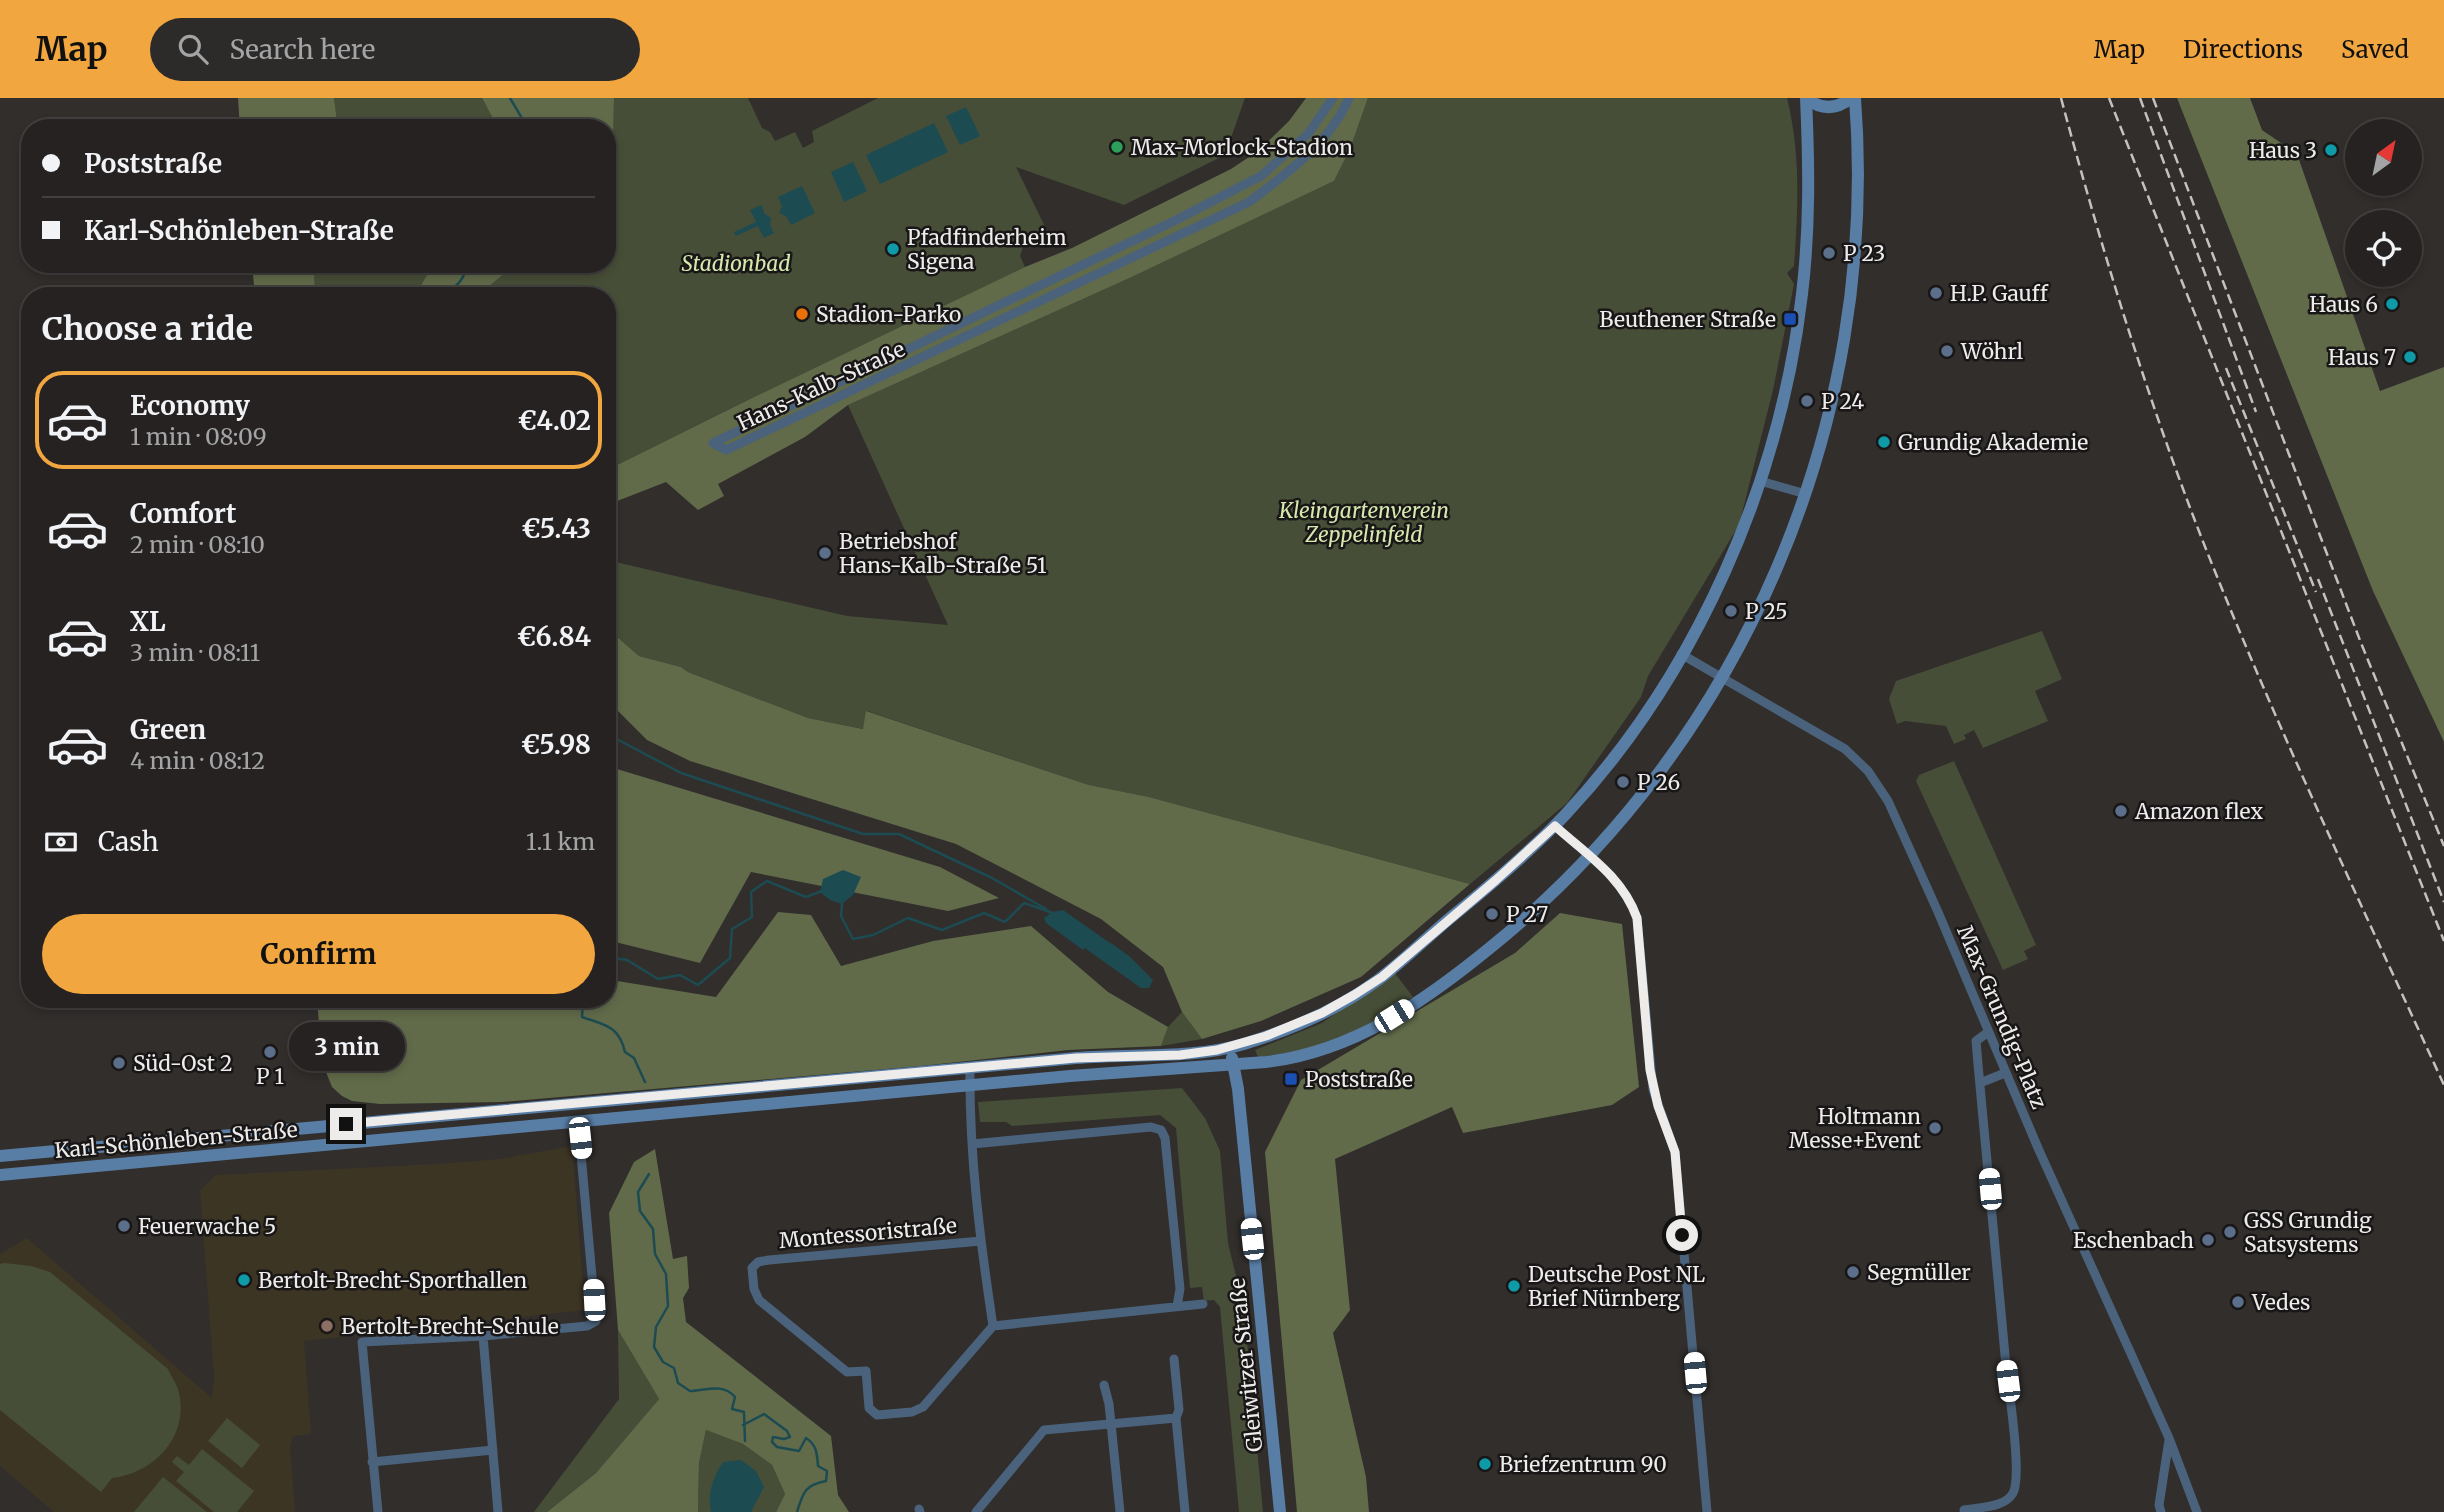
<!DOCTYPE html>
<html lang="en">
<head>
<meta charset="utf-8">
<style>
  body { margin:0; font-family:Merriweather,serif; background:#2d2a2a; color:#f1f3f6; height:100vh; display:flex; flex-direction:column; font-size:26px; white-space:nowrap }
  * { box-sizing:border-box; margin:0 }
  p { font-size:23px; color:#a3a4a5 }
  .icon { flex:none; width:38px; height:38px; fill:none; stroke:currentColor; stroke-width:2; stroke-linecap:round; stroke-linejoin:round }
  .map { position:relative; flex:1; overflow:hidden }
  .details { position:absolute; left:21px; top:189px; width:595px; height:721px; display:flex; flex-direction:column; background:#252221; border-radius:28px; box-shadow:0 4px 10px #0003,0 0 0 2px #423f3f }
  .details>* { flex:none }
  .guide { position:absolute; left:21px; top:21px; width:595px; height:154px; border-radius:28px; box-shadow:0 4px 10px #0003,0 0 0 2px #423f3f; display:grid; align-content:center; height:154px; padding:0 21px; background:#252221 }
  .needle { width:46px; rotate:33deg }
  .fabs { position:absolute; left:2345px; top:21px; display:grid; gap:14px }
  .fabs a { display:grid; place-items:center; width:77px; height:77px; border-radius:50%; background:#252221; box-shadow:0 4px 10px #0003,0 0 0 2px #423f3f; font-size:35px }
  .end { position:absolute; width:32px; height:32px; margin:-16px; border:9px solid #eeeceb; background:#111; box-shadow:0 0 0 4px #111 }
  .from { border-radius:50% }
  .bubble { position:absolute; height:49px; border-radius:24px; background:#252221; box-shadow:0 4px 10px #0003,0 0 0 2px #423f3f; font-size:23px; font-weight:700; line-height:49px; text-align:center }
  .car { position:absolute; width:21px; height:42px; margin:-21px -10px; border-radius:9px; box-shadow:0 0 5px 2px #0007; background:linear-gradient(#fff 24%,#345 0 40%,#fff 0 76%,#345 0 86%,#fff 0) }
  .guide b { display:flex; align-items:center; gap:24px; height:66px; font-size:26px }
  .guide b+b { border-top:2px solid #423f3f }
  .guide i { width:18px; height:18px; background:#f1f3f6 }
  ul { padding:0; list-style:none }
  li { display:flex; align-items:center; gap:21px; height:98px; margin:0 14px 10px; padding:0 7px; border:4px solid transparent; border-radius:28px }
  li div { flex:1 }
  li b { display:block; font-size:26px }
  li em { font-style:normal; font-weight:700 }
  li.active { border-color:#f1a63f }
  li>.icon { width:63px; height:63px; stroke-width:1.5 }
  h2 { padding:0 21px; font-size:32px; line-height:84px }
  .pay { display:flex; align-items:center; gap:18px; height:77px; padding:0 21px; font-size:26px }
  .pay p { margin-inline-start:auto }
  .cta { display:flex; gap:14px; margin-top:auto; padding:14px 21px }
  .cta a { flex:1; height:80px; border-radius:42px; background:#f1a63f; color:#111; font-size:28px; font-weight:700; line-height:80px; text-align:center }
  header { display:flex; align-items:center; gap:42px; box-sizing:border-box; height:98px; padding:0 35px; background:#f1a63f; color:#111 }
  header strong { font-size:33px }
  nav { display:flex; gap:38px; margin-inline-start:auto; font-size:24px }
  .search { width:490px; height:63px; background:#2d2a2a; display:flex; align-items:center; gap:18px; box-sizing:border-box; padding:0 24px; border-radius:38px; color:#a3a4a5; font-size:26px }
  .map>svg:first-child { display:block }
  .education { fill:#3d3524 }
  .green { fill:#474e37 }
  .forest { fill:#616b4a }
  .water { fill:#1d4b52 }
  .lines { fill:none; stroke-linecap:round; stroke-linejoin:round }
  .stream { stroke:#1d4b52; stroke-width:2.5 }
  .minor { stroke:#4a627b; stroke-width:9 }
  .secondary { stroke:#587ea6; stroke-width:12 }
  .rail { stroke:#c4c2c1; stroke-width:2.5; stroke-dasharray:10 5; stroke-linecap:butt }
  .route { stroke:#eeeceb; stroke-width:9 }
  .leisure-dot { fill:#2e9e5b; stroke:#181616; stroke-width:2.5 }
  .culture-dot { fill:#0f9aa8; stroke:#181616; stroke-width:2.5 }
  .service-dot { fill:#5c6f8a; stroke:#181616; stroke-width:2.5 }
  .food-dot { fill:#e8710a; stroke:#181616; stroke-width:2.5 }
  .transit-dot { fill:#1a4fb4; stroke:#181616; stroke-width:2.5 }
  .education-dot { fill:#8d6e63; stroke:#181616; stroke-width:2.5 }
  .labels { text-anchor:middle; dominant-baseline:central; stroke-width:5; stroke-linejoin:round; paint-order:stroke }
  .poi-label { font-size:21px; fill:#eeeceb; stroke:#181616; text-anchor:start }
  .park-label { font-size:21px; font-style:italic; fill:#d6e8ad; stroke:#181616 }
  .street-label { font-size:21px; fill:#eeeceb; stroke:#181616 }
</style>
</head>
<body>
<header>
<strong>Map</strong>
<div class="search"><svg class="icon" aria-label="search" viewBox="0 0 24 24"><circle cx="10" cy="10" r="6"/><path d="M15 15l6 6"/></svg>Search here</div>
<nav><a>Map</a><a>Directions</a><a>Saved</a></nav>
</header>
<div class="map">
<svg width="2444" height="1414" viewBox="0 0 2444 1414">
  <rect width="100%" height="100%" fill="#312e2c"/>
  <path class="education" d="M 572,1048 L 585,1212 L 304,1243 L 311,1336 L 293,1338 L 290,1348 L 295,1414 L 54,1414 L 0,1368 L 0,1156 L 27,1140 L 212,1300 L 214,1279 L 200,1092 L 216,1077 L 437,1066 L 500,1061 Z"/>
  <path class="green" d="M 334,0 L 482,0 L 498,30 L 338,30 Z
    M 614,0 L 748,0 L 762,30 L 770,34 L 775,43 L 795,34 L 803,50 L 814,44 L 812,33 L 878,0 L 1245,0 L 1225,57 L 1124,107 L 1016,69 L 1047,133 L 1024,145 L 1020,158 L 1025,169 L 750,301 L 607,372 L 607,198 L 477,198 L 516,166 L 607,166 L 607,103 L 612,101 Z
    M 1368,0 L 1787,0 C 1801,57 1798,110 1794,168 L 1787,175 L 1794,186 L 1773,292 L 1739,427 L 1648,578 L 1641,599 L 1567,705 L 1470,786 L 1149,699 L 1089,687 L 867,613 L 864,631 L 808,620 L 688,574 L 681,569 L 639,558 L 607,530 L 607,462 L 847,518 L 948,527 L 848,307 L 1134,178 L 1334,83 L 1350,51 Z
    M 314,166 L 433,166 L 415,198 L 315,198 Z
    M 2042,533 L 2062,581 L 2035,593 L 2048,623 L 1983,650 L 1974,632 L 1964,637 L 1966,641 L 1954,646 L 1946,628 L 1905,623 L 1897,626 L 1889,601 L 1896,583 Z
    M 1954,663 L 2036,847 L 2024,853 L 2028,861 L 2003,872 L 1916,683 L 1919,677 Z
    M 1394,874 L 1413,899 C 1386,915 1358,935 1327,945 C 1304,953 1281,956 1258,959 L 1255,952 L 1322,925 Z
    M 1182,914 L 1202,941 L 1161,948 L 1168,929 Z
    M 1182,990 L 1205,1020 L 1220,1053 L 1228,1145 L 1244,1211 L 1263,1414 L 1239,1414 L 1220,1209 L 1214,1202 L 1204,1203 L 1202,1189 L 1190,1190 L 1176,1030 L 1160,1017 L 1012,1028 L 1006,1024 L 980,1024 L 978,1004 Z
    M 4,1165 L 31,1168 L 50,1174 L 168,1271 C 171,1278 176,1285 178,1291 C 191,1337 155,1375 112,1380 L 101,1394 L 0,1312 L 0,1166 Z
    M 618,1232 L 659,1301 L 596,1375 L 547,1414 L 534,1414 L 619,1301 Z
    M 227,1320 L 260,1347 L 242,1370 L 208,1343 Z
    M 706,1332 L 743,1346 L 772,1367 L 785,1396 L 776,1414 L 698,1414 L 699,1365 Z
    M 202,1351 L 254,1393 L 237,1414 L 214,1414 L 176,1383 L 184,1374 L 172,1364 L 177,1358 L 189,1367 Z
    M 163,1379 L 207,1414 L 134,1414 Z"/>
  <path class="forest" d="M 238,0 L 334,0 L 338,30 L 240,30 Z
    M 482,0 L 614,0 L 612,101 L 607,103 L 607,30 L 498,30 Z
    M 1306,0 L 1368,0 L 1350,51 L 1334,83 L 1134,178 L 848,307 L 805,339 L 718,386 L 724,398 L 698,412 L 666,384 L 607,407 L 607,372 L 750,301 L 1025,169 L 1072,150 L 1231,71 L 1258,53 L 1289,23 Z
    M 2177,0 L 2250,0 L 2262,32 L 2297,56 L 2380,293 L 2444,269 L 2444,644 L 2373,493 Z
    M 252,166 L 314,166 L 315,198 L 255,198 Z
    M 433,166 L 516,166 L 477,198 L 415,198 Z
    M 607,530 L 639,558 L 681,569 L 688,574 L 808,620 L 863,631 L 866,613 L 1089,687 L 1149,699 L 1470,786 L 1361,879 L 1261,923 L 1202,941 L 1182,914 L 1163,869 L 1101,821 L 956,746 L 690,663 L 647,642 L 607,602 Z
    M 607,668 L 940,769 L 999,800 L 948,813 L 751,774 L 700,865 L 607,842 Z
    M 778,814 L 811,817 L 841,868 L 933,843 L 1031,828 L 1108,894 L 1168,929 L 1161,948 L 1068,952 L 921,968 L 501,1004 L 380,1006 L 352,1003 L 342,998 L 332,989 L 322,964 L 317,901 L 607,901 L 607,853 L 611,882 L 716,899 Z
    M 1560,815 L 1622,826 L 1639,989 L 1612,1007 L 1463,1035 L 1452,1009 L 1335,1061 L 1350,1212 L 1333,1235 L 1366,1379 L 1369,1414 L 1297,1414 L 1265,1054 L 1301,982 L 1515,855 Z
    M 655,1051 L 673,1161 L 687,1158 L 689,1190 L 683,1200 L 686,1224 L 831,1338 L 838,1397 L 849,1414 L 776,1414 L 785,1396 L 772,1367 L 743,1346 L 706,1332 L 699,1365 L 698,1414 L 547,1414 L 596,1375 L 659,1301 L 618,1232 L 609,1115 L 634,1064 Z"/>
  <path class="water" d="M 966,9 L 980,38 L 960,47 L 946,18 Z
    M 934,25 L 948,54 L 880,86 L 866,57 Z
    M 853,64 L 867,93 L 844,104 L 831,74 Z
    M 802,88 L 815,115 L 791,127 L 786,118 L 779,115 L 782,108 L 778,99 Z
    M 761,107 L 765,116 L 771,120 L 770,127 L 774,135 L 764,140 L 758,128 L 736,138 L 734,134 L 756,124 L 750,112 Z
    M 843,772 L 861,779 L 853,797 L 842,806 L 830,802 L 820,794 L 823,781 Z
    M 1063,812 L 1110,845 L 1109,846 L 1111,845 L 1129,858 L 1153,882 L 1149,890 L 1141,890 L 1086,851 L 1087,849 L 1083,852 L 1046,825 L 1044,820 L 1052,814 Z
    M 741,1362 L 756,1373 L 764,1389 L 751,1414 L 711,1414 C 707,1395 713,1380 723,1364 Z"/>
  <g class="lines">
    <path class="stream" d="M 510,0 L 523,22 L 523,30
      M 2410,125 L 2413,132
      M 444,198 C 454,189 467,182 465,166
      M 607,636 L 681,675 L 863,736 L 899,736 L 992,780 L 1046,811
      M 842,805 L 841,818 L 853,841 L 873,837 L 908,820 L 942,832 L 984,815 L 1005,824 L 1024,805 L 1053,815
      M 607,859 L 627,862 L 658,881 L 680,877 L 698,887 L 730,860 L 732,831 L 752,819 L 751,794 L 767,783 L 806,799 L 822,793
      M 583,901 L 582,919 C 605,927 619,928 625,954 L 634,960 L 645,984
      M 649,1076 L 638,1094 L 640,1113 L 653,1131 L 655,1156 L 666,1176 L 668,1208 L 656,1229 L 654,1249 L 663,1264 L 674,1270 L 678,1285 L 690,1293 C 707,1292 723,1285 735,1299 L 732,1311 L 744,1314 L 745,1343
      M 743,1327 L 764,1316 L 787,1333 L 790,1339 L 784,1341 L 773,1339 L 772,1344 L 777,1349 L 799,1353 L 806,1340 C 817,1347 817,1356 818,1368 L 827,1373 L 826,1383 C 805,1387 803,1394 797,1414"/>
    <path class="minor" d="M 713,345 L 726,352 L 1249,104 C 1287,75 1329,46 1349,0
      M 713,345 L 1176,122 L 1261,78 L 1308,36 L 1333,0
      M 1760,383 L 1806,396
      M 1681,556 L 1845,651 L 1868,673 L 1888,703 L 1938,814 L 2038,1050 L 2169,1340 L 2197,1414
      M 1555,728 C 1586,756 1623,779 1637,820 L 1653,992 L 1675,1054 L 1707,1414
      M 970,969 C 969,1056 980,1142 993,1228
      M 1980,985 L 2005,975
      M 972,1046 L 1151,1029 L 1161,1032 L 1165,1040 L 1180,1191 L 1177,1208
      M 981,1143 L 769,1162 L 758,1164 L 752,1170 L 754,1191 L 759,1202 L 847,1274 L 866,1273 L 869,1310 L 877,1317 L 912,1314 L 923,1309 L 993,1228
      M 993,1228 L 1203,1206
      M 483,1238 L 498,1414
      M 1174,1261 L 1179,1312 L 1176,1320
      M 1104,1287 L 1109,1306 L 1120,1414
      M 372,1364 L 493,1352
      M 919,1411 L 920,1414
      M 1964,1412 C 1979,1409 2005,1410 2013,1395 C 2023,1377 2007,1282 2005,1257 C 1995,1153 1985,1048 1976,943 L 1987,935
      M 378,1414 L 362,1244 L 483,1238 L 587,1228 L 596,1223 L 578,1023
      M 976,1414 L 1044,1332 L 1176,1320 L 1185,1414
      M 2161,1414 L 2159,1407 L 2169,1342"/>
    <path class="secondary" d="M 1806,0 C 1821,12 1836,12 1851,0
      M 1232,960 L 1238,991 L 1280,1414
      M 0,1058 L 1076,960 C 1132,955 1189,962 1244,946 C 1290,932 1339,911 1378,882 C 1405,862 1429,837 1455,816 C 1493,785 1531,753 1565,717 C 1696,577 1780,385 1802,196 C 1810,130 1809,66 1806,0
      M 0,1077 L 1070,978 L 1266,964 C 1353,954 1425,903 1491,849 C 1744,645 1880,323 1855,0"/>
    <path class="rail" d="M 2061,0 C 2101,149 2146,297 2202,441 C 2275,626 2361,806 2444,987
      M 2109,0 L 2444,843
      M 2140,0 L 2256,314
      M 2153,0 L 2361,545 L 2444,748
      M 2226,270 L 2316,494
      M 2318,481 L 2444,804"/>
  </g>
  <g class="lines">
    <path class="route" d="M 346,1026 L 1076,960 L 1180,957 L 1217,952 L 1266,938 L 1322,915 L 1354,897 L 1382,879 L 1496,782 L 1555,728 C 1586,756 1622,778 1637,820 L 1650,972 L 1658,1008 L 1675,1054 L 1682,1137"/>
  </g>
  <circle class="leisure-dot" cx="1117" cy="49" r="7"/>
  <g class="culture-dot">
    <circle cx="2331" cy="52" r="7"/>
    <circle cx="893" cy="151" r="7"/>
    <circle cx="2392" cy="206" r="7"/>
    <circle cx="2410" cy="259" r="7"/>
    <circle cx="1884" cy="344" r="7"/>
    <circle cx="244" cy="1182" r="7"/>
    <circle cx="1514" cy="1188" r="7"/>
    <circle cx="1485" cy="1366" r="7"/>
  </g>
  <g class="service-dot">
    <circle cx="1829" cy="155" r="7"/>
    <circle cx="1936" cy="195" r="7"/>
    <circle cx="1947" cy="253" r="7"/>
    <circle cx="1807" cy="303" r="7"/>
    <circle cx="825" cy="455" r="7"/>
    <circle cx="1731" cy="513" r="7"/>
    <circle cx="1623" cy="684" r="7"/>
    <circle cx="2121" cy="713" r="7"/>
    <circle cx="1492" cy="816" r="7"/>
    <circle cx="270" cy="954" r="7"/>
    <circle cx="119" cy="965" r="7"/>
    <circle cx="1935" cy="1030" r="7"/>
    <circle cx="124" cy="1128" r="7"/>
    <circle cx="2230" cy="1134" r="7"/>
    <circle cx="2208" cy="1142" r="7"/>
    <circle cx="1853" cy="1174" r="7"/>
    <circle cx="2238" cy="1204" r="7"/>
  </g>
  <circle class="food-dot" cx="802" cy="216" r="7"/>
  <g class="transit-dot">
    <rect x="1783" y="214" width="14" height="14" rx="3.5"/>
    <rect x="1284" y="974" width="14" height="14" rx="3.5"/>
  </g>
  <circle class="education-dot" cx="327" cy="1228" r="7"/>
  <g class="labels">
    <g class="poi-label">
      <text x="1131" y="49">Max-Morlock-Stadion</text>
      <text x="2317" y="52" text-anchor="end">Haus 3</text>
      <text x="907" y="139">Pfadfinderheim<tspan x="907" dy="24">Sigena</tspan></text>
      <text x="1843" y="155">P 23</text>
      <text x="1950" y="195">H.P. Gauff</text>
      <text x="2378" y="206" text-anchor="end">Haus 6</text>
      <text x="816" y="216">Stadion-Parko</text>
      <text x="1776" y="221" text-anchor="end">Beuthener Straße</text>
      <text x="1961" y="253">Wöhrl</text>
      <text x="2396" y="259" text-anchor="end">Haus 7</text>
      <text x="1821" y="303">P 24</text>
      <text x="1898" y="344">Grundig Akademie</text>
      <text x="839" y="443">Betriebshof<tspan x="839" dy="24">Hans-Kalb-Straße 51</tspan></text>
      <text x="1745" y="513">P 25</text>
      <text x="1637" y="684">P 26</text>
      <text x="2135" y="713">Amazon flex</text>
      <text x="1506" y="816">P 27</text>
      <text x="133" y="965">Süd-Ost 2</text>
      <text x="270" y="978" text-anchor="middle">P 1</text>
      <text x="1305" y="981">Poststraße</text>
      <text x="1921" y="1018" text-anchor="end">Holtmann<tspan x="1921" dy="24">Messe+Event</tspan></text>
      <text x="2244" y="1122">GSS Grundig<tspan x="2244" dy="24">Satsystems</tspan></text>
      <text x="138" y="1128">Feuerwache 5</text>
      <text x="2194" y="1142" text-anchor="end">Eschenbach</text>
      <text x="1867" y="1174">Segmüller</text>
      <text x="1528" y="1176">Deutsche Post NL<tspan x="1528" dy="24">Brief Nürnberg</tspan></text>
      <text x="258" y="1182">Bertolt-Brecht-Sporthallen</text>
      <text x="2252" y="1204">Vedes</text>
      <text x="341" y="1228">Bertolt-Brecht-Schule</text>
      <text x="1499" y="1366">Briefzentrum 90</text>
    </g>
    <g class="park-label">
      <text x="736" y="165">Stadionbad</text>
      <text x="1364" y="412">Kleingartenverein<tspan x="1364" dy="24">Zeppelinfeld</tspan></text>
    </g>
    <g class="street-label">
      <text transform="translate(821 288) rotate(-25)">Hans-Kalb-Straße</text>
      <text transform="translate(2002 919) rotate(67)">Max-Grundig-Platz</text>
      <text transform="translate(176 1042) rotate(-5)">Karl-Schönleben-Straße</text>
      <text transform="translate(868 1135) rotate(-5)">Montessoristraße</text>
      <text transform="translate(1246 1267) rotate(-96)">Gleiwitzer Straße</text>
    </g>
  </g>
</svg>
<div class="fabs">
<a><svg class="needle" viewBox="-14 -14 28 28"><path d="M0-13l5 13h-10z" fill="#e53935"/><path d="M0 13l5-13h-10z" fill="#a3a4a5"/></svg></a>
<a><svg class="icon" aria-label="locate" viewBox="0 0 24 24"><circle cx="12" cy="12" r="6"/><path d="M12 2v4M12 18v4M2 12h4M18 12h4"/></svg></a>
</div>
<i class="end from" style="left:1682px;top:1137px"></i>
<i class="end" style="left:346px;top:1026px"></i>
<div class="bubble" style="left:289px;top:924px;width:116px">3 min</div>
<i class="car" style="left:1394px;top:918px;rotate:58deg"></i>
<i class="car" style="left:580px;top:1040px;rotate:174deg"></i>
<i class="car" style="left:1990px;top:1091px;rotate:355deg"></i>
<i class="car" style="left:1252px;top:1141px;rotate:354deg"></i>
<i class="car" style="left:594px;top:1202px;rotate:357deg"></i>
<i class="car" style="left:1695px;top:1275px;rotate:355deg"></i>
<i class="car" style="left:2008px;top:1283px;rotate:353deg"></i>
<div class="guide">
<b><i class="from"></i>Poststraße</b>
<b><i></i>Karl-Schönleben-Straße</b>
</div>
<section class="details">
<h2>Choose a ride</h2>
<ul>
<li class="active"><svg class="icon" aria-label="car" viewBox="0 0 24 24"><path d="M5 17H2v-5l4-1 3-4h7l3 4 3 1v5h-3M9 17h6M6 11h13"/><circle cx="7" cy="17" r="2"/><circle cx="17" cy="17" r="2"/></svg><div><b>Economy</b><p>1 min · 08:09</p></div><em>€4.02</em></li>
<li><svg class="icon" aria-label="car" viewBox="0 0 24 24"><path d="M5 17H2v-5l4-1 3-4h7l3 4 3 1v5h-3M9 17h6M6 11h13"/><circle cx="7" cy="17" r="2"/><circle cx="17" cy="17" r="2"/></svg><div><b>Comfort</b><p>2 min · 08:10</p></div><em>€5.43</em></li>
<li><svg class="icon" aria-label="car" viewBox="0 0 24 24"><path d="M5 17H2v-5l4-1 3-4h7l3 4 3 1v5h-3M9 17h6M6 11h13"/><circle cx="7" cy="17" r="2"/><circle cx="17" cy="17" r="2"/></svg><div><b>XL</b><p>3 min · 08:11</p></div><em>€6.84</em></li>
<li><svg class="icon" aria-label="car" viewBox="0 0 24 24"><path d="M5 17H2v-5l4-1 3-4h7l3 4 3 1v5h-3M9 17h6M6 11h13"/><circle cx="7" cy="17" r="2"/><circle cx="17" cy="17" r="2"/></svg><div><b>Green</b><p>4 min · 08:12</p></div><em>€5.98</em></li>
</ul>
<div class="pay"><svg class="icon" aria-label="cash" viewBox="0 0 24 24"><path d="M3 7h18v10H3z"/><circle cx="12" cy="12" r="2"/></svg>Cash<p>1.1 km</p></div>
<div class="cta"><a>Confirm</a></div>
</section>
</div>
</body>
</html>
